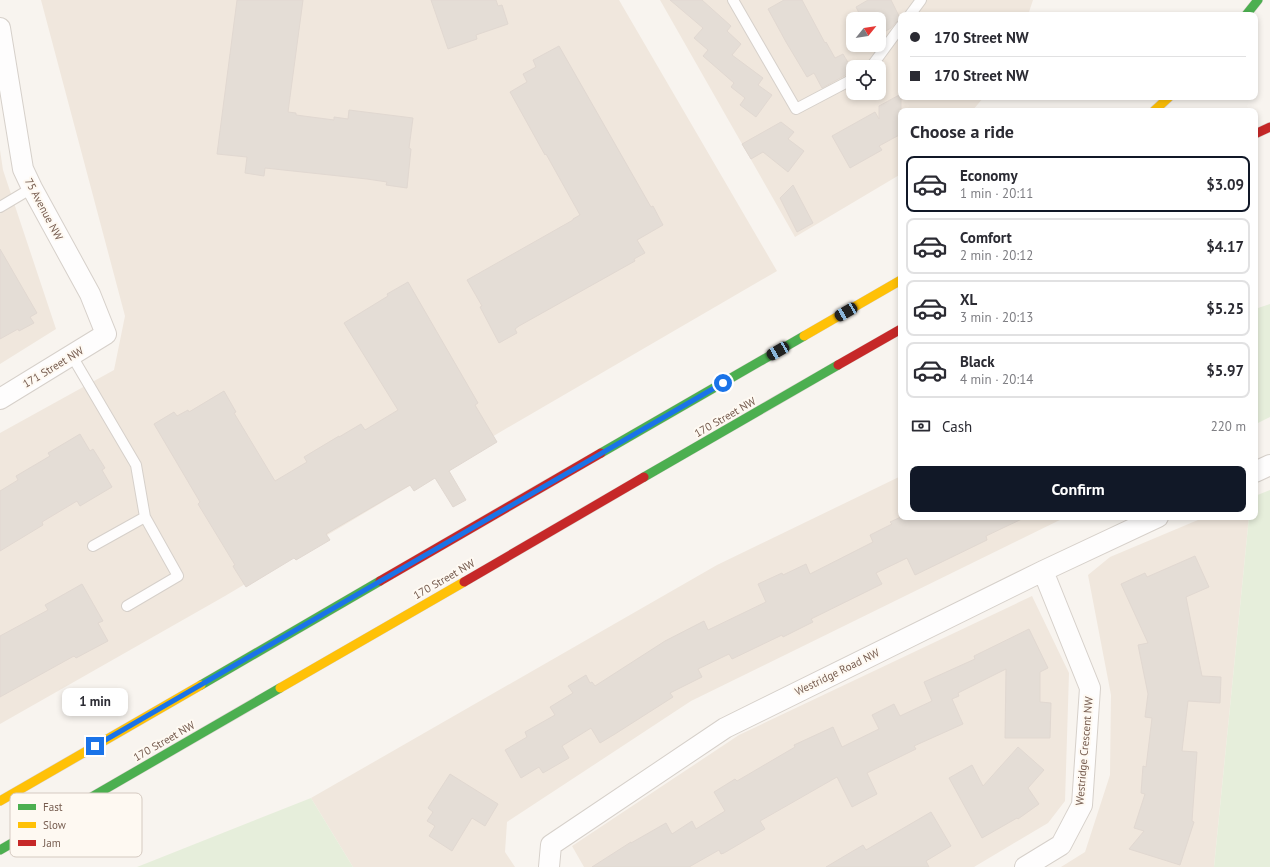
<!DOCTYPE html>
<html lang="en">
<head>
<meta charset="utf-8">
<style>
  body { margin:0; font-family:"PT Sans",sans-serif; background:#f2f2f3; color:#2b2b33; height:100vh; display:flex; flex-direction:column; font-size:15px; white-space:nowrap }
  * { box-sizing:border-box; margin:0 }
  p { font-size:13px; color:#7c7c81 }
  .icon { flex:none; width:22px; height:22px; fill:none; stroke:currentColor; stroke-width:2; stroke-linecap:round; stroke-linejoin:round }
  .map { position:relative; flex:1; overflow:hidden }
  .panel { position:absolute; left:898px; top:108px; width:360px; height:412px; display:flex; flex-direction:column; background:#fff; border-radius:8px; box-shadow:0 2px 6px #0003 }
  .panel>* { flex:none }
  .top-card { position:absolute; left:898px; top:12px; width:360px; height:88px; border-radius:8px; box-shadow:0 2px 6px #0003; display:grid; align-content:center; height:88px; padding:0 12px; background:#fff }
  .needle { width:26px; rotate:60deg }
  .tools { position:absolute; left:846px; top:12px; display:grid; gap:8px }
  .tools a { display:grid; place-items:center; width:40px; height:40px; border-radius:8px; background:#fff; box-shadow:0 2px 6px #0003; font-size:20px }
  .end { position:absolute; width:18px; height:18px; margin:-9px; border:5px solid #1a73e8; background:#fff; box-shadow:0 0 0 2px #fff }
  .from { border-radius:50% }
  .bubble { position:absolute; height:28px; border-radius:8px; background:#fff; box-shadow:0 2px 6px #0003; font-size:13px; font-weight:600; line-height:28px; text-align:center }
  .car { position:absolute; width:12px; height:24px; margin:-12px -6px; border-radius:5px; box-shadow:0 0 3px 1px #0007; background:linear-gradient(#222 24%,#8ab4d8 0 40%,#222 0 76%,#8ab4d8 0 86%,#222 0) }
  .top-card b { display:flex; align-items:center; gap:14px; height:38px; font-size:15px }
  .top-card b+b { border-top:1px solid #e1e1e2 }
  .top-card i { width:10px; height:10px; background:#2b2b33 }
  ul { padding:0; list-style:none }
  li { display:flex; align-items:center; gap:12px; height:56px; margin:0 8px 6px; padding:0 4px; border:2px solid #e1e1e2; border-radius:8px }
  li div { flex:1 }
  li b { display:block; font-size:15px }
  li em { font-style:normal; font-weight:600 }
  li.selected { border-color:#111827 }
  li>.icon { width:36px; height:36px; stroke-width:1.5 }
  h2 { padding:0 12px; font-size:18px; line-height:48px }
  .pay { display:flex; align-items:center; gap:10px; height:44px; padding:0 12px; font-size:15px }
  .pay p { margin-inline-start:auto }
  .cta { display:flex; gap:8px; margin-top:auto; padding:8px 12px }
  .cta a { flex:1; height:46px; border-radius:8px; background:#111827; color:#fff; font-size:16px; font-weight:600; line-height:46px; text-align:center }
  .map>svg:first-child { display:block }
  .residential { fill:#f0e7dd; fill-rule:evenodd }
  .green { fill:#e6eedb }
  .building { fill:#e4ddd6; stroke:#e1d8d1 }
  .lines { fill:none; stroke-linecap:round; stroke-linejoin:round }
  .lane-casing { stroke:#d6d0ca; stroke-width:12 }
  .street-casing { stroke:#d6d0ca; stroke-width:22 }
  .fast-casing { stroke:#d8d1cb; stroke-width:10 }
  .slow-casing { stroke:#d8d1cb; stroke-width:10 }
  .jam-casing { stroke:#d8d1cb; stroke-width:10 }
  .lane { stroke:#fefdfd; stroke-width:10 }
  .street { stroke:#fefdfd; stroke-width:20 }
  .fast { stroke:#4caf50; stroke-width:9 }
  .slow { stroke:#ffc107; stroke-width:9 }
  .jam { stroke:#c62828; stroke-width:9 }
  .route { stroke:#1a73e8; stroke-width:5 }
  .labels { text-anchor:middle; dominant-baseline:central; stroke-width:4; stroke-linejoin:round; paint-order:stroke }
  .street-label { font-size:11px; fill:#765c4f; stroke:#fef9f2 }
  .key { fill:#fef9f2; stroke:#d5cac1; stroke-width:1 }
  .key-label { font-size:11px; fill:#765c4f }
</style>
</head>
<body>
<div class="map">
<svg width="1270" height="867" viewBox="0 0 1270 867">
  <rect width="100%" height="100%" fill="#f8f4ef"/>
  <path class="residential" d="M 41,0 L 619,0 L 777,271 L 507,428 L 225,596 L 0,724 L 0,433 L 114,370 L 125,316 Z
    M 660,0 L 1033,0 L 1028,15 L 901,15 L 901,97 L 984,97 L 972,111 L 901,111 L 901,174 L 795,237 ZM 853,19 L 879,19 L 879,45 L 853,45 ZM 853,67 L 879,67 L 879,93 L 853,93 Z
    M 0,150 L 3,170 L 56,329 L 0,364 Z
    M 901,476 L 901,517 L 1066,517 L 691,701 L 507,822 L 505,852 L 515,867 L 353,867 L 311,798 L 717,565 Z
    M 1205,517 L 1249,517 L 1214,867 L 1061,867 L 1085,852 L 1110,775 L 1111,695 L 1088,575 L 1110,557 Z
    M 1032,596 L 1069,673 L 1065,801 L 1048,823 L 974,867 L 584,867 L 572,846 L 739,735 Z"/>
  <path class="green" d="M 1270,304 L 1270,417 L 1258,423 L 1255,416 L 1255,309 Z
    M 1270,490 L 1270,867 L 1214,867 L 1249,517 L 1255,517 L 1255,496 Z
    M 311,798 L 353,867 L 137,867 Z"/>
  <path class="building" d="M 237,0 L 303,0 L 288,112 L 296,113 L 296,115 L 334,120 L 334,117 L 348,119 L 349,110 L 413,118 L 409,148 L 411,149 L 407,188 L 386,185 L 387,182 L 367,179 L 265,168 L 264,176 L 245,173 L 247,157 L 217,154 Z
    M 431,0 L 496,0 L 498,6 L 502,5 L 508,24 L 476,35 L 477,39 L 448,49 Z
    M 670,0 L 702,0 L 731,26 L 727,31 L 741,44 L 732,55 L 763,78 L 758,85 L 772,95 L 756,117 L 740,105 L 745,98 L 731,87 L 734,83 L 703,56 L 708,50 L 694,38 L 703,28 Z
    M 784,0 L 802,0 L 825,43 L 826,42 L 835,58 L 843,54 L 853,71 L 822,88 L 814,73 L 807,77 L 786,42 L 768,9 Z
    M 868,0 L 891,0 L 901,20 L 896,22 L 891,28 L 879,35 L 879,19 L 862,19 L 856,7 Z
    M 559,46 L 651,207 L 653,206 L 663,225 L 637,240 L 645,253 L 634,259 L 635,261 L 519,326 L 515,329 L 517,333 L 499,343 L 480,307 L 482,306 L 467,280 L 573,220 L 573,219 L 580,215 L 546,154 L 545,155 L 510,92 L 527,82 L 523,74 L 536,67 L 533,60 Z
    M 901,94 L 901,134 L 879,146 L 882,150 L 850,168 L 832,136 L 875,112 L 879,119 L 879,106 Z
    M 781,122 L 794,132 L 788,139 L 804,151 L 788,172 L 763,152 L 751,159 L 742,144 Z
    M 793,185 L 813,223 L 797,232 L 780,198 Z
    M 0,249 L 37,313 L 30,317 L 34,323 L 19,331 L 18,329 L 0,339 Z
    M 408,282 L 478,403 L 475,405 L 497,442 L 449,471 L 466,500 L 453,507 L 435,478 L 414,491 L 410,485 L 326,534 L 330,540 L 296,560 L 294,558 L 246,587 L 234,568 L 233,566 L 235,565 L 198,504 L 200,502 L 154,424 L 174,412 L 177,416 L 188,410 L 189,412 L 224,391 L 236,412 L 234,413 L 275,481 L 307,462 L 304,457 L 339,436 L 339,437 L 361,424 L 365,430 L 398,410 L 344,323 L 388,296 L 387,294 Z
    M 80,434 L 90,451 L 93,449 L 105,468 L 102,470 L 112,487 L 80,506 L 77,501 L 42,522 L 43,525 L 0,551 L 0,491 L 18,480 L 16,476 L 50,456 L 48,453 Z
    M 901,517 L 1026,517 L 986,536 L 987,540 L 915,575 L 907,558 L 876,573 L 882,584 L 811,619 L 813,622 L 783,637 L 782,635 L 732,659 L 729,654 L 698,669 L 702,677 L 670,693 L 673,697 L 615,734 L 600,743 L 591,728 L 562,746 L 569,758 L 543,773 L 539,767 L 521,778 L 505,750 L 527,737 L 525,732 L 555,715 L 550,707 L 573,693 L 568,686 L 586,675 L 590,683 L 592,682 L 595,686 L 665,641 L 704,621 L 708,630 L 766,602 L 758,584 L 782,573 L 783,575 L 806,564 L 810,574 L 873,542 L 870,535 L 892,524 L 890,522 Z
    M 1195,556 L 1209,587 L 1186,597 L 1202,676 L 1221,677 L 1220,703 L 1188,701 L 1182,751 L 1197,752 L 1192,821 L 1194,822 L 1180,865 L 1129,849 L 1144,831 L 1134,828 L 1145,794 L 1141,793 L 1143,766 L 1146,767 L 1152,718 L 1145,717 L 1148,694 L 1138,645 L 1148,643 L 1121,584 L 1145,573 L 1147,577 Z
    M 82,584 L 103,621 L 98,623 L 108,641 L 76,658 L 74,656 L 0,697 L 0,636 L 48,610 L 45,605 Z
    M 1029,629 L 1048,668 L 1040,672 L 1040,702 L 1051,703 L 1050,738 L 1005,738 L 1006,669 L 958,693 L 959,696 L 952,699 L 963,724 L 914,746 L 916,749 L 867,773 L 877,794 L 852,807 L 837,777 L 760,821 L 765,829 L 724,853 L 721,854 L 719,850 L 689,867 L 592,867 L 631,842 L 631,843 L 666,823 L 672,834 L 692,821 L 696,829 L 725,811 L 714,792 L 735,779 L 737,781 L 795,747 L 794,745 L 833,727 L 842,747 L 879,729 L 872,715 L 894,704 L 900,716 L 932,701 L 924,682 L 975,659 L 974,656 Z
    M 1018,747 L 1044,770 L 1028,788 L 1039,804 L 1018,819 L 1017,818 L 982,838 L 949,778 L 972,765 L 983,786 Z
    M 450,774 L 498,804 L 485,826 L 472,818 L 452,851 L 429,836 L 435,826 L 427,821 L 433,812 L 428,808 Z
    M 931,812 L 951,846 L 926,861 L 929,867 L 826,867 L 863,845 L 866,850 Z"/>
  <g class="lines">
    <defs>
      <path id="lane" d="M 733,0 L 796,109 L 853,79
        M 910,15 L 921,0
        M 871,67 L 901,26
        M 0,207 L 32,188
        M 72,356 L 136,465 L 145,517 L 178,576 L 127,606
        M 93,546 L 145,517"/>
      <path id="street" d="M 0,28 L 23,169 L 32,188 L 90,294 L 106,334 L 0,399
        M 1255,472 L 1270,465
        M 549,867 L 551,845 L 725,728 L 1043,571 L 1158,517
        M 1025,867 L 1061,845 L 1082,805 L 1090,688 L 1043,571"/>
      <path id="fast" d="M 1246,15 L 1258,0
        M 601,453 L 804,336
        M 644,477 L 838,365
        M 201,685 L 380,581
        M 0,850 L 280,688"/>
      <path id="slow" d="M 1154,111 L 1169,97
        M 804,336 L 901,280
        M 280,688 L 464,582
        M 0,801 L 201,685"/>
      <path id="jam" d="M 1255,134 L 1270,127
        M 838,365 L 901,329
        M 380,581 L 601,453
        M 464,582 L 644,477"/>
    </defs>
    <use href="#lane" class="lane-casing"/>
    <use href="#street" class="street-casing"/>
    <use href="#fast" class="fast-casing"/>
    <use href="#slow" class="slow-casing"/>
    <use href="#jam" class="jam-casing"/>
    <use href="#lane" class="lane"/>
    <use href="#street" class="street"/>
    <use href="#fast" class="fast"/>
    <use href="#slow" class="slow"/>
    <use href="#jam" class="jam"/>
  </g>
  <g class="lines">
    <path class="route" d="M 95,746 L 723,383"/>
  </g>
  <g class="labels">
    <g class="street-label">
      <text transform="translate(44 209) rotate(62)">75 Avenue NW</text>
      <text transform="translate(53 367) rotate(-31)">171 Street NW</text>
      <text transform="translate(725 417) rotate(-30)">170 Street NW</text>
      <text transform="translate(444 579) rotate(-30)">170 Street NW</text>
      <text transform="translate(837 672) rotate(-26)">Westridge Road NW</text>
      <text transform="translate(164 741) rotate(-30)">170 Street NW</text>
      <text transform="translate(1084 751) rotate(-85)">Westridge Crescent NW</text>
    </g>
  </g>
  <rect x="10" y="793" width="132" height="64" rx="6" class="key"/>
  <rect x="18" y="804" width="18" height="6" fill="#4caf50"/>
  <rect x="18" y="822" width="18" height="6" fill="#ffc107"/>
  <rect x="18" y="840" width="18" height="6" fill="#c62828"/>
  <g class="key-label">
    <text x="43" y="811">Fast</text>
    <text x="43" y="829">Slow</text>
    <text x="43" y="847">Jam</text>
  </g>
</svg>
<div class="tools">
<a><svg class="needle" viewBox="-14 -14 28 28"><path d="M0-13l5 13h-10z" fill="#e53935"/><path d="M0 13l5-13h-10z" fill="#7c7c81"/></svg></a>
<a><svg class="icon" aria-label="locate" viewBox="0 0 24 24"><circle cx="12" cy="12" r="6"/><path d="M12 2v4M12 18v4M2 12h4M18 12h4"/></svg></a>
</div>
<i class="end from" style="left:723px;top:383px"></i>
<i class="end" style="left:95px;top:746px"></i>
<div class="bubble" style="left:62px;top:688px;width:66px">1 min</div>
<i class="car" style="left:846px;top:312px;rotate:240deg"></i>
<i class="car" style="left:778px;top:351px;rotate:240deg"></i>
<div class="top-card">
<b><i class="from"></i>170 Street NW</b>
<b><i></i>170 Street NW</b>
</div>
<section class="panel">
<h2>Choose a ride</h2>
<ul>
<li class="selected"><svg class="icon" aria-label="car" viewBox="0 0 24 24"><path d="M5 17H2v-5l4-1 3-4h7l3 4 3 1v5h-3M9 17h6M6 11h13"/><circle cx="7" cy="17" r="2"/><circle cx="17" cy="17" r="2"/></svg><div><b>Economy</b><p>1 min · 20:11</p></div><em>$3.09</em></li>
<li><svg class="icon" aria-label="car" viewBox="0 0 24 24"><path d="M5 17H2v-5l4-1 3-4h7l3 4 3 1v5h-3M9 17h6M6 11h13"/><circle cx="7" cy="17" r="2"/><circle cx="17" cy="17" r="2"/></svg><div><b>Comfort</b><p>2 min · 20:12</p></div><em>$4.17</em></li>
<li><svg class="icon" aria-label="car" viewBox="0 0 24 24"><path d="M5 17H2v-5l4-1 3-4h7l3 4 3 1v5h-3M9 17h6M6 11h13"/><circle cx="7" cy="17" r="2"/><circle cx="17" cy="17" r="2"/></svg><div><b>XL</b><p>3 min · 20:13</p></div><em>$5.25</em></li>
<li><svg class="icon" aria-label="car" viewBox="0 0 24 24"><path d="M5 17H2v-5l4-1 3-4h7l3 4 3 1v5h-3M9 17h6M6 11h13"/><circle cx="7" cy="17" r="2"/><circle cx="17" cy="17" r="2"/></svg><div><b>Black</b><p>4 min · 20:14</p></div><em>$5.97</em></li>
</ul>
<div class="pay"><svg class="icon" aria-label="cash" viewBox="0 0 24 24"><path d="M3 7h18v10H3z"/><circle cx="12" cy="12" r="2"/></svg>Cash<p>220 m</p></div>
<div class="cta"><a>Confirm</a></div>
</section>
</div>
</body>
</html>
